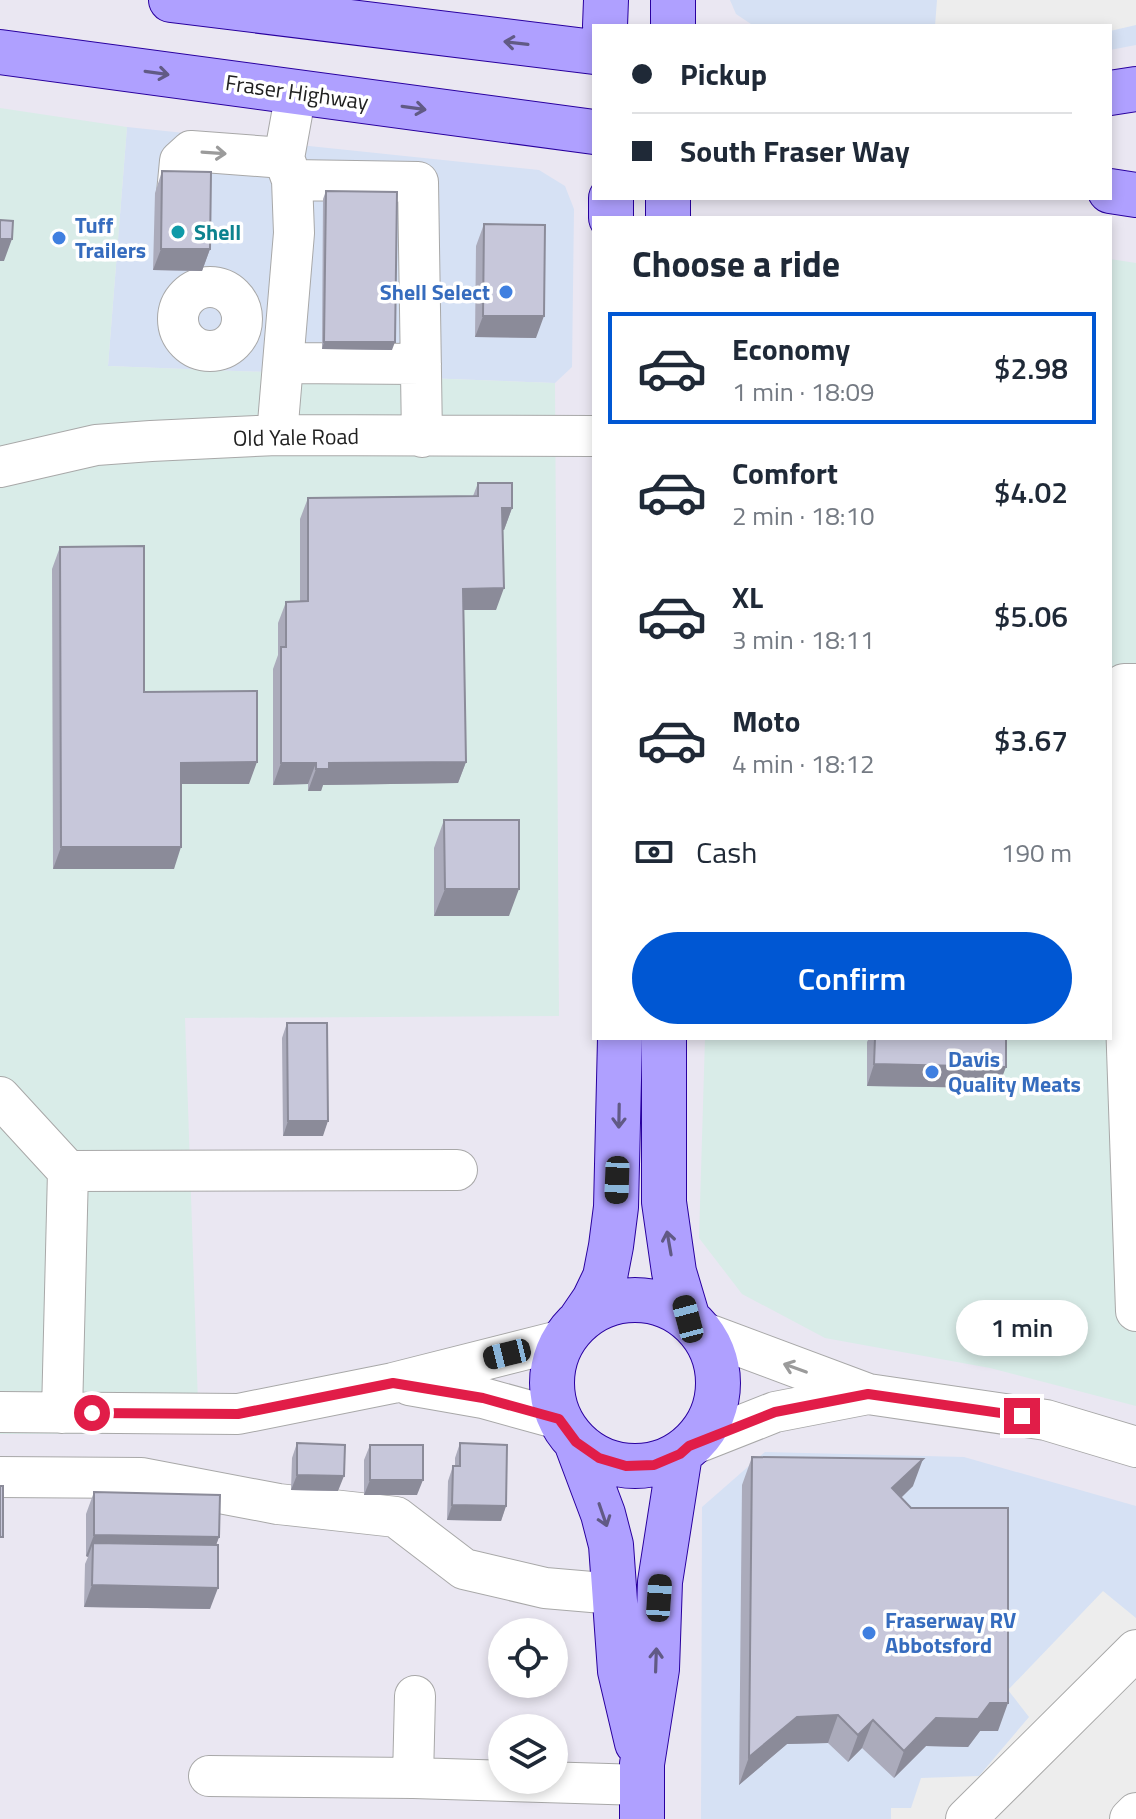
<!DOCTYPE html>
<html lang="en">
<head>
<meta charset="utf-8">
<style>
  body { margin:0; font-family:"Titillium Web",sans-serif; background:#f6f6f7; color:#1f2937; height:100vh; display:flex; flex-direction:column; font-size:30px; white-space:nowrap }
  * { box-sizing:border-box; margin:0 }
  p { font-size:26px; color:#747a83 }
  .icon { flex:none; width:44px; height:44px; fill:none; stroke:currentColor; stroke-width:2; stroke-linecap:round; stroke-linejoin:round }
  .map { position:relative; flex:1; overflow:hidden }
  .details { position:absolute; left:592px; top:216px; width:520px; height:824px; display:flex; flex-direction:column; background:#fff; border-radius:0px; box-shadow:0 4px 12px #0003 }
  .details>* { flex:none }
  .guide { position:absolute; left:592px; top:24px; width:520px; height:176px; border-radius:0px; box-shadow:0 4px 12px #0003; display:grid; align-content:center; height:176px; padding:0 40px; background:#fff }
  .fabs { position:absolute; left:488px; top:1618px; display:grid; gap:16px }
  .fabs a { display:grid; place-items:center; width:80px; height:80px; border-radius:50%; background:#fff; box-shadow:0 4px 12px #0003; font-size:40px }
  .end { position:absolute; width:36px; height:36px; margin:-18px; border:10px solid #e11d48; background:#fff; box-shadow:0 0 0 4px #fff }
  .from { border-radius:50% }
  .bubble { position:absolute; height:56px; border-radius:28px; background:#fff; box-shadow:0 4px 12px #0003; font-size:26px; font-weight:600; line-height:56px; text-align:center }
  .car { position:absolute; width:24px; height:48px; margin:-24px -12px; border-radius:10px; box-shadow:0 0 6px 2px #0007; background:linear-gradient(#222 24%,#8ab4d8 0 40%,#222 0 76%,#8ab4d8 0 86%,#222 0) }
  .guide b { display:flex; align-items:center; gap:28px; height:76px; font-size:30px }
  .guide b+b { border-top:2px solid #e0e1e3 }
  .guide i { width:20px; height:20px; background:#1f2937 }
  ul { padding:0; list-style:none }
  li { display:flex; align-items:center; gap:24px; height:112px; margin:0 16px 12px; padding:0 24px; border:4px solid transparent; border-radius:0px }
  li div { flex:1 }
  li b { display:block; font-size:30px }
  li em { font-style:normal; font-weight:600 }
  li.current { border-color:#0057d3 }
  li>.icon { width:72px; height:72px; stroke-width:1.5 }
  h2 { padding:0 40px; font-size:36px; line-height:96px }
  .pay { display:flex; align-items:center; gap:20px; height:88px; padding:0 40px; font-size:30px }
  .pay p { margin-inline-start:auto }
  .cta { display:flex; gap:16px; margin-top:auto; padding:16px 40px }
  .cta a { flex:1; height:92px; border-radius:48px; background:#0057d3; color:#fff; font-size:32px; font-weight:600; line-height:92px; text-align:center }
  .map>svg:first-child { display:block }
  .commercial { fill:#d6e1f4 }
  .industrial { fill:#d9ece8 }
  .parking { fill:#ededed }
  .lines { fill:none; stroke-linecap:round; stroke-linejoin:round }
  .minor-casing { stroke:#a8a8a8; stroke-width:42 }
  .major-casing { stroke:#29009f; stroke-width:46 }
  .minor { stroke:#fff; stroke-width:40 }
  .major { stroke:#afa0ff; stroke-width:44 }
  .wall { fill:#ababbb }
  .shaded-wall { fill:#8b8b99 }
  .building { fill:#c7c7da; stroke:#8b8b99; stroke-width:2 }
  .oneway { stroke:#615a85 }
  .oneway2 { stroke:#9b9b9b }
  .route { stroke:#e11d48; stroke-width:10 }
  .culture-dot { fill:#0f9aa8; stroke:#fff; stroke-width:3 }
  .shop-dot { fill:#3f7fe0; stroke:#fff; stroke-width:3 }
  .labels { text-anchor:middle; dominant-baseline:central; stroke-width:7; stroke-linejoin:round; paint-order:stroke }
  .street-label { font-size:22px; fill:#212121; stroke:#fff }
  .shop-label { font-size:22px; font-weight:bold; fill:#366cbe; stroke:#fff; text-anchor:start }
  .culture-label { font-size:22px; font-weight:bold; fill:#0d838f; stroke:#fff; text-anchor:start }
</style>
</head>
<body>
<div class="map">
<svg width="1136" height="1819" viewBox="0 0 1136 1819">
  <rect width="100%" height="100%" fill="#eae7f2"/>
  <path class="commercial" d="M 730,0 L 1136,0 L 1136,45 L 1110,50 L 1110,26 L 754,26 L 736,14 Z
    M 127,127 L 539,170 L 565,186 L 574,209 L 572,367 L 555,383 L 108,366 Z
    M 765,1452 L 964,1457 L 1136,1506 L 1136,1819 L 701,1819 L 702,1507 Z"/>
  <path class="industrial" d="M 0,108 L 127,127 L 108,366 L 555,383 L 559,1016 L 185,1018 L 199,1433 L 0,1434 Z
    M 1110,259 L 1136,263 L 1136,1406 L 990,1368 L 825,1338 L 742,1294 L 699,1238 L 705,1038 L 1110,1038 Z"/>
  <path class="parking" d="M 937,0 L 1136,0 L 1136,25 L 1110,31 L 1110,26 L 935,26 Z
    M 1103,1591 L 1136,1618 L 1136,1819 L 891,1819 L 891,1808 L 911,1808 L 921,1778 L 979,1776 L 1029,1717 L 1008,1690 Z"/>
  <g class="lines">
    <defs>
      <path id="minor" d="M 292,180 L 418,182 L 422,437
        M 177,193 L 180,161 L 191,151 L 284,158
        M178 319a32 32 0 1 1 64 0a32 32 0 1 1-64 0Z
        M 285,363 L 421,364
        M 277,435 L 294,233 L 292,180 L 284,158 L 296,92
        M 0,467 L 96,445 L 151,441 L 277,435 L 594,436
        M 1136,684 L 1124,684 L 1125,991 L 1136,1311
        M 0,1097 L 68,1171 L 457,1170
        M 702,1332 L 868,1394 L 1046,1420 L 1136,1447
        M 409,1385 L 483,1398 L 559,1419
        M 0,1412 L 238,1414 L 393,1383 L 563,1340
        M 62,1413 L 68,1171
        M 689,1446 L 775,1412 L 868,1394
        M 0,1477 L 141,1478 L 278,1504 L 396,1517 L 464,1569 L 545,1588 L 615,1594
        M 209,1776 L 413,1778 L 642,1785
        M 413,1778 L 415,1696
        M 966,1819 L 1136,1650
        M 1130,1819 L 1136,1813"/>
      <path id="major" d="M 171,0 L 594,52
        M 605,26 L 606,0
        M 673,26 L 673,0
        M 0,52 L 594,132
        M 1110,93 L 1136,89
        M 1110,191 L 1136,195
        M 611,198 L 611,218
        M 668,218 L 668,198
        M 664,1038 L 664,1202 L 674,1272 L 688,1319
        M552 1383a83 83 0 1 1 166 0a83 83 0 1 1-166 0Z
        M 581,1319 L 594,1300 L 605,1277 L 611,1246 L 616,1207 L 620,1038
        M 576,1442 L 603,1514 L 611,1545 L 620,1671 L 637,1743
        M 642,1819 L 642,1764 L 657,1669 L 660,1582 L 680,1454"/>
    </defs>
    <use href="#minor" class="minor-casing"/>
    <use href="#major" class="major-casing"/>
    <use href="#minor" class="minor"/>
    <use href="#major" class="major"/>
  </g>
  <path class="wall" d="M 162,171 L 210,249 L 202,271 L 153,270 L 155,193 Z
    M 326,191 L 392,350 L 322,349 L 323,199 Z
    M 484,224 L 536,338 L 475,337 L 476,246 Z
    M 478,483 L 512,508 L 504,530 L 503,530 L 496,610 L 464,610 L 466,762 L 458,783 L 323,785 L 321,791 L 308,791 L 308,784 L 273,785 L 273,669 L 278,655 L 278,623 L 286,602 L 300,601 L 300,519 L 308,498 L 473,496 Z
    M 60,547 L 144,692 L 249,784 L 181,784 L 174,869 L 53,869 L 52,569 Z
    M 444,820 L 509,916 L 434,916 L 434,848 Z
    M 287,1023 L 323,1136 L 283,1136 L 282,1038 Z
    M 869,1038 L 1006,1038 L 998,1088 L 867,1086 L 867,1042 Z
    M 297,1443 L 338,1491 L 291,1490 L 292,1458 Z
    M 460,1443 L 506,1506 L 501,1521 L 447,1520 L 448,1481 L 453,1466 L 455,1466 L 455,1458 Z
    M 370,1445 L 417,1495 L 364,1495 L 364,1460 Z
    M 752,1457 L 913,1486 L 901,1498 L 998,1731 L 980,1731 L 968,1747 L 926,1746 L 894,1778 L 862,1748 L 848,1762 L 828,1743 L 787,1744 L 739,1785 L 742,1485 Z
    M 94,1492 L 219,1537 L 216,1545 L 210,1609 L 84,1607 L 85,1564 L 88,1557 L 86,1556 L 86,1514 Z"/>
  <path class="shaded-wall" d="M 0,239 L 12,239 L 4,261 L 0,261 Z
    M 161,249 L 210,249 L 202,271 L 153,270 Z
    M 483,316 L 544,316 L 536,338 L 475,337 Z
    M 324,342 L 395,342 L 392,350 L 322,349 Z
    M 502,508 L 512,508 L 504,530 L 495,530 Z
    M 504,588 L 496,610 L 455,610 L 463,589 Z
    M 257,762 L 249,784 L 174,784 L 181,763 Z
    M 466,762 L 458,783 L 323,785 L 321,791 L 308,791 L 316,769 L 329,763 Z
    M 281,763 L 316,763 L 308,784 L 273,785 Z
    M 61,847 L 181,847 L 174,869 L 53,869 Z
    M 445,889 L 519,889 L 509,916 L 434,916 Z
    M 874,1064 L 1006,1067 L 998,1088 L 867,1086 Z
    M 288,1121 L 328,1121 L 323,1136 L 283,1136 Z
    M 923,1459 L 913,1486 L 882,1516 L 892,1488 Z
    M 297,1475 L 344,1476 L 338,1491 L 291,1490 Z
    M 370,1480 L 423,1480 L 417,1495 L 364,1495 Z
    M 452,1505 L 506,1506 L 501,1521 L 447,1520 Z
    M 94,1535 L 219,1537 L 211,1559 L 93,1543 L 88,1557 L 86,1556 Z
    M 92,1585 L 218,1588 L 210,1609 L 84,1607 Z
    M 990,1703 L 1008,1703 L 998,1731 L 980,1731 L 968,1747 L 926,1746 L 894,1778 L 904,1751 L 936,1718 Z
    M 838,1715 L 828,1743 L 787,1744 L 739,1785 L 749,1757 L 797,1717 Z
    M 873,1720 L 862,1748 L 848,1762 L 858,1735 Z"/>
  <path class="building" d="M 162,171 L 211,172 L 210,249 L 161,249 Z
    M 326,191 L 397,192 L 395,342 L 324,342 Z
    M 0,220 L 13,221 L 12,239 L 0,239 Z
    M 484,224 L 545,225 L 544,316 L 483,316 Z
    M 478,483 L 512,483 L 512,508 L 502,508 L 504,588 L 463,589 L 466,762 L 329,763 L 329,769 L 316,769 L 316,763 L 281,763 L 281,647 L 286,647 L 286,602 L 308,601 L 308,498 L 478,496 Z
    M 144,546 L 144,692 L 257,691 L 257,762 L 181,763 L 181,847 L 61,847 L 60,547 Z
    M 444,820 L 519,820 L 519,889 L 445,889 Z
    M 287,1023 L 327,1023 L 328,1121 L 288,1121 Z
    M 875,1038 L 1006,1038 L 1006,1067 L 874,1064 Z
    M 297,1443 L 345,1445 L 344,1476 L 297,1475 Z
    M 460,1443 L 507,1445 L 506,1506 L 452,1505 L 453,1466 L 460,1466 Z
    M 370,1445 L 423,1445 L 423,1480 L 370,1480 Z
    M 752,1457 L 923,1459 L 892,1488 L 911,1508 L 1008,1508 L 1008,1703 L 990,1703 L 978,1719 L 936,1718 L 904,1751 L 873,1720 L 858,1735 L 838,1715 L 797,1717 L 749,1757 Z
    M 0,1486 L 3,1486 L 3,1537 L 0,1537 Z
    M 94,1492 L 220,1495 L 219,1537 L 94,1535 Z
    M 93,1543 L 218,1545 L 218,1588 L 92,1585 Z"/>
  <defs><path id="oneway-shaft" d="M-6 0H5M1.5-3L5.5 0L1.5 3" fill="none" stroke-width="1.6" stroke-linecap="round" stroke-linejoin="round" transform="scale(2)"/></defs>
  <g class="oneway">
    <use href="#oneway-shaft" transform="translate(516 43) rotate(-173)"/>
    <use href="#oneway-shaft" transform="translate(157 73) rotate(8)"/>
    <use href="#oneway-shaft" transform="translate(414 108) rotate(8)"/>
    <use href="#oneway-shaft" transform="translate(619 1116) rotate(91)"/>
    <use href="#oneway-shaft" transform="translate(669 1243) rotate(-100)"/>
    <use href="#oneway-shaft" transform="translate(603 1515) rotate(71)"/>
    <use href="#oneway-shaft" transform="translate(656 1660) rotate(-88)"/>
  </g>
  <g class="oneway2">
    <use href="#oneway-shaft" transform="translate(214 153) rotate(4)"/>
    <use href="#oneway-shaft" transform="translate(795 1368) rotate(-160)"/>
  </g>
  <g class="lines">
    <path class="route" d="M 92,1413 L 238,1414 L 393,1383 L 483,1398 L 559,1419 L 576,1442 L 599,1458 L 626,1466 L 654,1465 L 680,1454 L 689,1446 L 775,1412 L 868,1394 L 1022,1416"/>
  </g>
  <circle class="culture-dot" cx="178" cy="232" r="8"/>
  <g class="shop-dot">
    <circle cx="59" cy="238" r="8"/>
    <circle cx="506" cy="292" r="8"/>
    <circle cx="932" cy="1072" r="8"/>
    <circle cx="869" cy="1633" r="8"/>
  </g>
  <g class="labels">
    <g class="street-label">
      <text transform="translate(297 92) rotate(8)">Fraser Highway</text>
      <text transform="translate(296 437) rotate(-1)">Old Yale Road</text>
    </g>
    <g class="shop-label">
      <text x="75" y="225">Tuff<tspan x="75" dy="25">Trailers</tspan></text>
      <text x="490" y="292" text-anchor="end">Shell Select</text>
      <text x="948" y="1059">Davis<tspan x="948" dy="25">Quality Meats</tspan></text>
      <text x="885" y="1620">Fraserway RV<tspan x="885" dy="25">Abbotsford</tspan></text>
    </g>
    <g class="culture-label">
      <text x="194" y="232">Shell</text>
    </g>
  </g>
</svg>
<div class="fabs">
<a><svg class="icon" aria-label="locate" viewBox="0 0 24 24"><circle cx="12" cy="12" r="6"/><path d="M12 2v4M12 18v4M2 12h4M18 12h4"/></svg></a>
<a><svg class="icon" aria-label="layers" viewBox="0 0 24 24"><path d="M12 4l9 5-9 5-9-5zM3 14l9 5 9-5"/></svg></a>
</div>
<i class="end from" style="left:92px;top:1413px"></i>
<i class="end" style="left:1022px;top:1416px"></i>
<div class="bubble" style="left:956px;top:1300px;width:132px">1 min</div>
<i class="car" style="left:617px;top:1180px;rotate:182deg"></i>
<i class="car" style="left:688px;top:1319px;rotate:345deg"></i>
<i class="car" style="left:507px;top:1354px;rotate:256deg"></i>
<i class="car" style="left:659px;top:1598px;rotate:4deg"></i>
<div class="guide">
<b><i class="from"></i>Pickup</b>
<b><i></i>South Fraser Way</b>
</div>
<section class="details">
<h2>Choose a ride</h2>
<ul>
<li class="current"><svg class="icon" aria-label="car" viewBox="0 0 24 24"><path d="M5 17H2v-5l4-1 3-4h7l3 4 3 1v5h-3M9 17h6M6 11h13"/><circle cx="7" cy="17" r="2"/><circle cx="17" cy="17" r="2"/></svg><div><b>Economy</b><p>1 min · 18:09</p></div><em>$2.98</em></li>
<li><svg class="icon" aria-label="car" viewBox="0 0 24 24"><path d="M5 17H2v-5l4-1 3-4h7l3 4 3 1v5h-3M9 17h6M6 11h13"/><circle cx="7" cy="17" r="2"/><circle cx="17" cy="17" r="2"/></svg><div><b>Comfort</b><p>2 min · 18:10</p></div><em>$4.02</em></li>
<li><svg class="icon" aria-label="car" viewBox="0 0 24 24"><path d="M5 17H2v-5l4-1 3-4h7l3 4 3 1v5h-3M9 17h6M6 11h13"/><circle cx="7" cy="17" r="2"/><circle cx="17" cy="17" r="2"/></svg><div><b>XL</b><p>3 min · 18:11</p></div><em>$5.06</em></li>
<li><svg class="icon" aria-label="car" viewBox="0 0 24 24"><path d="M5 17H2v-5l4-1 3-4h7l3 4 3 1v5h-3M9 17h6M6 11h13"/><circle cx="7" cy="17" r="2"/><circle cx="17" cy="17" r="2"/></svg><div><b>Moto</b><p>4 min · 18:12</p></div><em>$3.67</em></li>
</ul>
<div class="pay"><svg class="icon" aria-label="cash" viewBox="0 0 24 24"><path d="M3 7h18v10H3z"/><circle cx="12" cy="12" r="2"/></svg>Cash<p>190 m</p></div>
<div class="cta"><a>Confirm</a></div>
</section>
</div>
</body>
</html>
